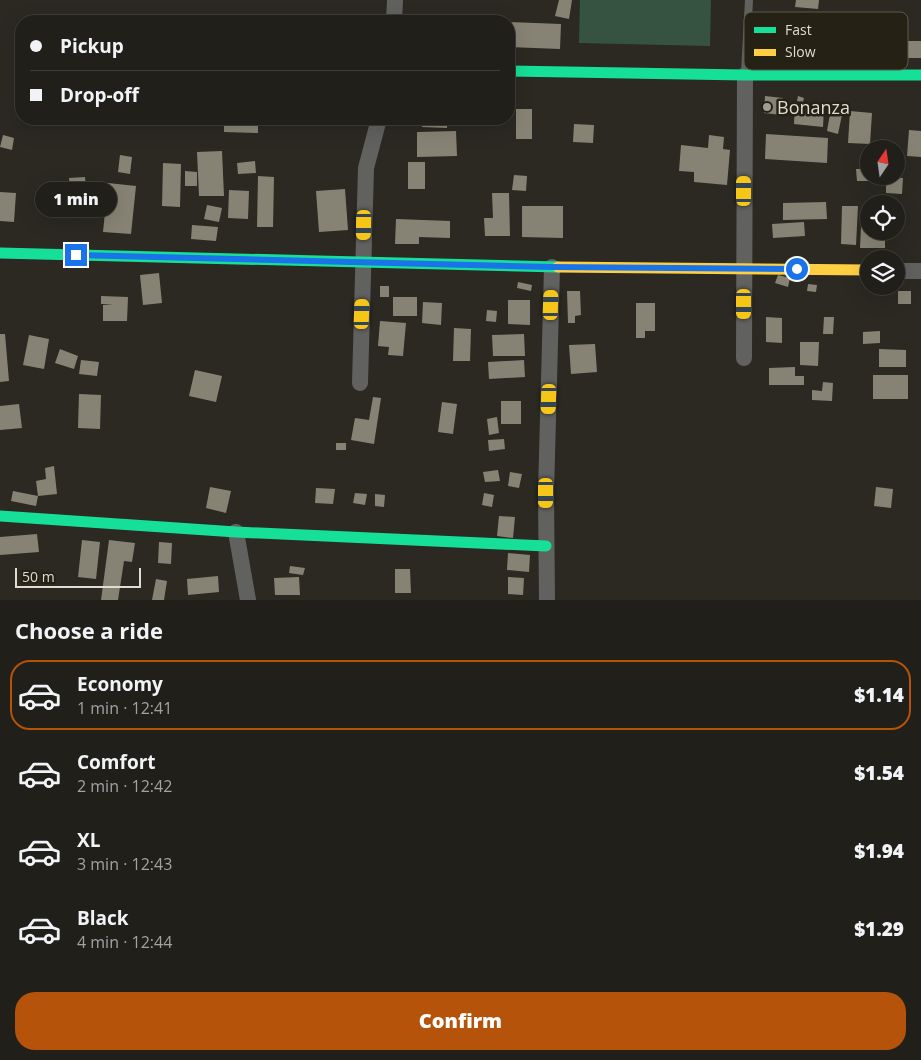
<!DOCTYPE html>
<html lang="en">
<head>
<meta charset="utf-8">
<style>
  body { margin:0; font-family:"Open Sans",sans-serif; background:#2d2c27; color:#f1f3f6; height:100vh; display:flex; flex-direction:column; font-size:19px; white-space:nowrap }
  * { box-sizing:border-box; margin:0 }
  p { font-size:16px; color:#a2a2a2 }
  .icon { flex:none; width:28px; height:28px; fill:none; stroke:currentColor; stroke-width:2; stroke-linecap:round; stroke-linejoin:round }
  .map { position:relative; height:600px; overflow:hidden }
  .details { display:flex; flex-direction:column; background:#201f1a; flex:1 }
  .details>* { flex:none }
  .hud { position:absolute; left:15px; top:15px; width:500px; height:110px; border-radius:20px; box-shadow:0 5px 20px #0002,0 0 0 1px #3d3d39; display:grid; align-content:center; height:110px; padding:0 15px; background:#201f1a }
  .needle { width:32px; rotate:13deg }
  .controls { position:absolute; left:860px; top:140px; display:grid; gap:10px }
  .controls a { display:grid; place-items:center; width:45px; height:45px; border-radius:50%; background:#201f1a; box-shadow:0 5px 20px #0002,0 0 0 1px #3d3d39; font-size:25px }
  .scale { position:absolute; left:15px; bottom:12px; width:126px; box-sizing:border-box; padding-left:5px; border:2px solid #dfdcd4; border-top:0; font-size:14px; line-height:18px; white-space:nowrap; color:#dfdcd4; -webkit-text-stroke:4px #252215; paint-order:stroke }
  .end { position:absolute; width:22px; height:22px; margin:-11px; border:6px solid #1a73e8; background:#fff; box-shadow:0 0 0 2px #fff }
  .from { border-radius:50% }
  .bubble { position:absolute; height:35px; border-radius:18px; background:#201f1a; box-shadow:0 5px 20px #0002,0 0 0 1px #3d3d39; font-size:16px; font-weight:800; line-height:35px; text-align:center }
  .car { position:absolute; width:15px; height:30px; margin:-15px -8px; border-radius:6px; box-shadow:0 0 4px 1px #0007; background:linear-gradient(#f5c518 24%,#345 0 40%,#f5c518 0 76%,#345 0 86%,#f5c518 0) }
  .hud b { display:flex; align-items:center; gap:18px; height:48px; font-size:19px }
  .hud b+b { border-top:1px solid #3d3d39 }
  .hud i { width:12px; height:12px; background:#f1f3f6 }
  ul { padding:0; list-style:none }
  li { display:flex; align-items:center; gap:15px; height:70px; margin:0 10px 8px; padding:0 5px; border:2px solid transparent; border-radius:20px }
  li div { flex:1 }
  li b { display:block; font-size:19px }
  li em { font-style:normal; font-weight:800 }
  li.active { border-color:#b45309 }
  li>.icon { width:45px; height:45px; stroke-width:1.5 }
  h2 { padding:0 15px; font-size:22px; line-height:60px }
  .primary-button { display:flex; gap:10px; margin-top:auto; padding:10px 15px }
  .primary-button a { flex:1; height:58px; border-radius:20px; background:#b45309; color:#fff; font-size:20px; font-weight:800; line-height:58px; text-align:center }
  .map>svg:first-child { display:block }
  .green { fill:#355340 }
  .building { fill:#878374 }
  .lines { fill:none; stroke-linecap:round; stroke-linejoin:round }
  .lane { stroke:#61625f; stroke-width:8 }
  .street { stroke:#61625f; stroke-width:16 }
  .fast { stroke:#16e098; stroke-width:11 }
  .slow { stroke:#ffcf43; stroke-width:11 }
  .route { stroke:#1a73e8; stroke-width:6 }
  .poi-dot { fill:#a09d96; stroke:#252215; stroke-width:2 }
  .labels { text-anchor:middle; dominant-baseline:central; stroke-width:5; stroke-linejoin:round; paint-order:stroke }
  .poi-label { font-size:18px; fill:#dfdcd4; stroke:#252215; text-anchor:start }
  .key { fill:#252215; stroke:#5d5a4e; stroke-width:1 }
  .key-label { font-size:14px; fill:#dfdcd4 }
</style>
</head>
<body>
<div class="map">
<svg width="921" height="600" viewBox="0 0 921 600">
  <rect width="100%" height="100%" fill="#2b2922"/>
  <path class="green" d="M 580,0 L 711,0 L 710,46 L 579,43 Z"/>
  <path class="building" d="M 559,0 L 572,0 L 569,19 L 555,16 Z
    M 796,0 L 819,0 L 818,9 L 795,7 Z
    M 846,12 L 861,14 L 859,35 L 843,33 Z
    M 423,19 L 439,20 L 439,21 L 423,21 Z
    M 509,22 L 561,24 L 560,49 L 509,47 Z
    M 908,41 L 921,41 L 921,58 L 907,58 Z
    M 765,96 L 783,98 L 782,115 L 764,113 Z
    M 798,96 L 804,98 L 803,102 L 797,101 Z
    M 795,105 L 824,107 L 823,127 L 794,124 Z
    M 831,108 L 843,110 L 838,134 L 827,131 Z
    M 516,109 L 532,109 L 532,139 L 516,139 Z
    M 850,111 L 872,113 L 870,144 L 848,143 Z
    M 224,119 L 258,119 L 258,133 L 224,132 Z
    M 422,119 L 447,119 L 447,128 L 422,127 Z
    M 574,124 L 594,125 L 593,143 L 573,142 Z
    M 909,130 L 921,131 L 921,157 L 907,156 Z
    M 456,131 L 457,156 L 417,157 L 417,132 Z
    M 766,134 L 828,138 L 827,163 L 765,159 Z
    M 3,135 L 14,138 L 12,150 L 0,147 Z
    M 709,135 L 724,137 L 723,149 L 730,150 L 727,185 L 694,182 L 694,172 L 679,171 L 681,145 L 708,148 Z
    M 222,151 L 224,196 L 199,196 L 197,152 Z
    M 120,155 L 132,157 L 130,174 L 118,172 Z
    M 255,161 L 256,173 L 238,174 L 237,163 Z
    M 408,162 L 425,162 L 425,189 L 408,189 Z
    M 163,163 L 181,164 L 180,207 L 162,206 Z
    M 856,169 L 869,169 L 869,176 L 877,176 L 877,181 L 857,181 Z
    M 185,171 L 197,172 L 197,186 L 185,186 Z
    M 514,175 L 527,176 L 526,191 L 512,190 Z
    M 258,176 L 274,177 L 273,227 L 257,227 Z
    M 85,177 L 87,202 L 71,203 L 69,178 Z
    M 886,177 L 903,178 L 902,194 L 886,193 Z
    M 108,183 L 136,186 L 131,234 L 103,232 Z
    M 345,189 L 348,230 L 319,232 L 316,191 Z
    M 229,190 L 249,191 L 248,219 L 228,218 Z
    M 0,192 L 16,193 L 14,222 L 0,221 Z
    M 492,193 L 509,193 L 510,236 L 485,236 L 484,218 L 493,218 Z
    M 826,202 L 827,219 L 783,220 L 783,203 Z
    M 207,205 L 222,208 L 219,222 L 204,219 Z
    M 522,206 L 563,206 L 563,238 L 522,237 Z
    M 842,206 L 858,206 L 856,245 L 841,244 Z
    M 396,219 L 450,221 L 450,238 L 419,237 L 419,244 L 395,244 Z
    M 804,222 L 805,236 L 773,238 L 772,224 Z
    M 192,225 L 218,227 L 216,241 L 191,239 Z
    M 861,227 L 869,228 L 869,231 L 885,231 L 885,248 L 860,248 Z
    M 159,273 L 162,303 L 143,305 L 140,275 Z
    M 778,275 L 790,278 L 788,287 L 775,283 Z
    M 518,282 L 532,285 L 531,291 L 517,288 Z
    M 808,284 L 817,285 L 816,292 L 807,291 Z
    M 380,286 L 389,286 L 389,297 L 380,297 Z
    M 567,291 L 580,291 L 581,315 L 575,316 L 575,323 L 568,323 Z
    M 898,291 L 911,291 L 911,304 L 898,304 Z
    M 101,296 L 128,297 L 127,321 L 103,321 L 103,305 L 113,304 L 101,304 Z
    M 393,297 L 417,297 L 417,316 L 393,316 Z
    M 508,300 L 530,300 L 530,325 L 508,324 Z
    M 423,302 L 442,303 L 441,325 L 422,323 Z
    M 636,303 L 655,303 L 655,331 L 645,331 L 645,338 L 636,338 Z
    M 487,310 L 497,311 L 496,322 L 486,321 Z
    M 766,317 L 782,318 L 782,343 L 766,342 Z
    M 824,317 L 834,317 L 833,334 L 823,334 Z
    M 380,321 L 406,323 L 403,356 L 388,355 L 389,347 L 378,346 Z
    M 454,328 L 471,329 L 470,361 L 453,361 Z
    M 880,331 L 880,343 L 863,344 L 863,332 Z
    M 0,334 L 5,334 L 9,381 L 0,382 Z
    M 524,334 L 525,356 L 493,356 L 492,335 Z
    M 29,335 L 49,339 L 44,369 L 23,365 Z
    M 800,342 L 819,342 L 818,366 L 800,365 Z
    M 595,344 L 597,372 L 571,374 L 569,345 Z
    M 60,349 L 78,356 L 74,369 L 55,363 Z
    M 879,349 L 906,350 L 906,367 L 879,367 Z
    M 81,360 L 99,362 L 97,376 L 79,374 Z
    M 524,360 L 525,377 L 489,379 L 488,362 Z
    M 795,367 L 795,376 L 804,376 L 804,385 L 769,385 L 769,368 Z
    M 195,370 L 222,376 L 216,402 L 189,396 Z
    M 873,375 L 908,375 L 908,399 L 873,399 Z
    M 823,382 L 833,383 L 832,401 L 812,400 L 812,390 L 822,391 Z
    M 79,394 L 101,395 L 100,429 L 78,428 Z
    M 373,397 L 381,398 L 374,444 L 351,440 L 355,418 L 369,420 Z
    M 501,401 L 521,401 L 521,424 L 501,424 Z
    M 442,402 L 457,404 L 453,434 L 438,432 Z
    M 19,404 L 22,428 L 0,430 L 0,406 Z
    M 497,417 L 499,433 L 489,435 L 487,419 Z
    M 504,439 L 505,449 L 489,451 L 488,440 Z
    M 336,443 L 346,443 L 346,450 L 336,450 Z
    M 54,466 L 57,494 L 38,496 L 36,506 L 11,501 L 13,491 L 38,496 L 36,481 L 46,479 L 45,468 Z
    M 498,470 L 500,481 L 485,482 L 483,472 Z
    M 510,472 L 522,474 L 519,488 L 508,486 Z
    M 210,487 L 231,491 L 226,513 L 206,508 Z
    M 876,487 L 893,489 L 891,508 L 874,506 Z
    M 316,488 L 335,489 L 333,504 L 315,503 Z
    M 355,493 L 367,494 L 365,505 L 353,503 Z
    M 484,493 L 494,495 L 492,507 L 482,505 Z
    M 375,494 L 385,495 L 384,507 L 375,506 Z
    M 499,516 L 515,517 L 513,538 L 497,536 Z
    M 37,534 L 39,552 L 0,555 L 0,537 Z
    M 82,540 L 100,542 L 96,579 L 78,577 Z
    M 109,540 L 135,543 L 132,562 L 124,561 L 118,600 L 101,600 Z
    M 159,542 L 172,543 L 171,564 L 158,563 Z
    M 508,553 L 530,555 L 529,572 L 507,570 Z
    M 290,566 L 305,568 L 303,575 L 289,573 Z
    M 395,569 L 410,569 L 411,593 L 395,593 Z
    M 218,576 L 219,592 L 188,595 L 187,579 Z
    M 299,577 L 300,595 L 275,595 L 274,578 Z
    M 508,577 L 524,578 L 523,595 L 508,594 Z
    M 156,579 L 167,581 L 164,600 L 152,600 Z"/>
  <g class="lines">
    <path class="lane" d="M 745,73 L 749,0"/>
    <path class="street" d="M 394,21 L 395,0
      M 896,271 L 921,271
      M 744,358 L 745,75
      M 360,383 L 366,168 L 379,119
      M 236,532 L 248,600
      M 547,600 L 546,493 L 552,267"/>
    <path class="fast" d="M 509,71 L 745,75 L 921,75
      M 0,253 L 558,267
      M 0,516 L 236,532 L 546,546"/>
    <path class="slow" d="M 558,267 L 869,270"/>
  </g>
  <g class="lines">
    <path class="route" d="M 76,255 L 552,267 L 797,269"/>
  </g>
  <circle class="poi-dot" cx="767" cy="107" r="5"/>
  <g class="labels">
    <g class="poi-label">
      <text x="777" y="107">Bonanza</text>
    </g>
  </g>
  <rect x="744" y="12" width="164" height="58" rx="8" class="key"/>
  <rect x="754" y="27" width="22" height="6" fill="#16e098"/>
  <rect x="754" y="49" width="22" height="7" fill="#ffcf43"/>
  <g class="key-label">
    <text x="785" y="35">Fast</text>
    <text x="785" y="57">Slow</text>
  </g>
</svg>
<div class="controls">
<a><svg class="needle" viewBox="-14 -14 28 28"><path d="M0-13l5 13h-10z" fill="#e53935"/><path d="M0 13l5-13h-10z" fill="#a2a2a2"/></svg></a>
<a><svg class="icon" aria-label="locate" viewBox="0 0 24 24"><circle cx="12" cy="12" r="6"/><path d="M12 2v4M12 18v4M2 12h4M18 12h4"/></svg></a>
<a><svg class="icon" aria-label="layers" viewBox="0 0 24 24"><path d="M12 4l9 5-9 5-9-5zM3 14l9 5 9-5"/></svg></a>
</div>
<div class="scale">50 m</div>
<i class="end from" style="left:797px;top:269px"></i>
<i class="end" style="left:76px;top:255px"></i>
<div class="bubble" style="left:35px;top:182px;width:82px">1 min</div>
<i class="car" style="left:744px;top:191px;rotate:0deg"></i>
<i class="car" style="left:364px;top:225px;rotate:181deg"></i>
<i class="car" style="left:744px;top:304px;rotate:180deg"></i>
<i class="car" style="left:551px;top:305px;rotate:2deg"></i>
<i class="car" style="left:362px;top:314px;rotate:2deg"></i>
<i class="car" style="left:549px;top:399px;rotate:182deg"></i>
<i class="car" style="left:546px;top:493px;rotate:180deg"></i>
<div class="hud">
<b><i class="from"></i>Pickup</b>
<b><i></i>Drop-off</b>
</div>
</div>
<section class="details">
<h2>Choose a ride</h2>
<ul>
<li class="active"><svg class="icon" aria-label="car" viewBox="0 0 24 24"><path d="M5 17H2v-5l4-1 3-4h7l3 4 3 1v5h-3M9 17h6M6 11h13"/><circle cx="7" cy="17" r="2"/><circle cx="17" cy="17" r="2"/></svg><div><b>Economy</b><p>1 min · 12:41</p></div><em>$1.14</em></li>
<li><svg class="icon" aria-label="car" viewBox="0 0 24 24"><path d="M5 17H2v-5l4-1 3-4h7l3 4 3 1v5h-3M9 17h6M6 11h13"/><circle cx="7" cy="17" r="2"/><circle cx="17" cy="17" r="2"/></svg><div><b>Comfort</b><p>2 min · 12:42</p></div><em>$1.54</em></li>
<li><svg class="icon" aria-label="car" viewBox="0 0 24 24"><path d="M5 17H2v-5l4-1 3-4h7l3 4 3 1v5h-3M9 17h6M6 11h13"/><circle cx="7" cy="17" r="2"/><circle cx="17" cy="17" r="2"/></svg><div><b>XL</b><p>3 min · 12:43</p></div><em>$1.94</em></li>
<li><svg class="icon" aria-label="car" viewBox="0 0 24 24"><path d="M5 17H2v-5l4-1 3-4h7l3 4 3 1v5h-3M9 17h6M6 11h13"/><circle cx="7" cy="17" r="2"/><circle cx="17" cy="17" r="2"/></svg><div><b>Black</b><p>4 min · 12:44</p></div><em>$1.29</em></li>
</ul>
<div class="primary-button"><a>Confirm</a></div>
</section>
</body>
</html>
